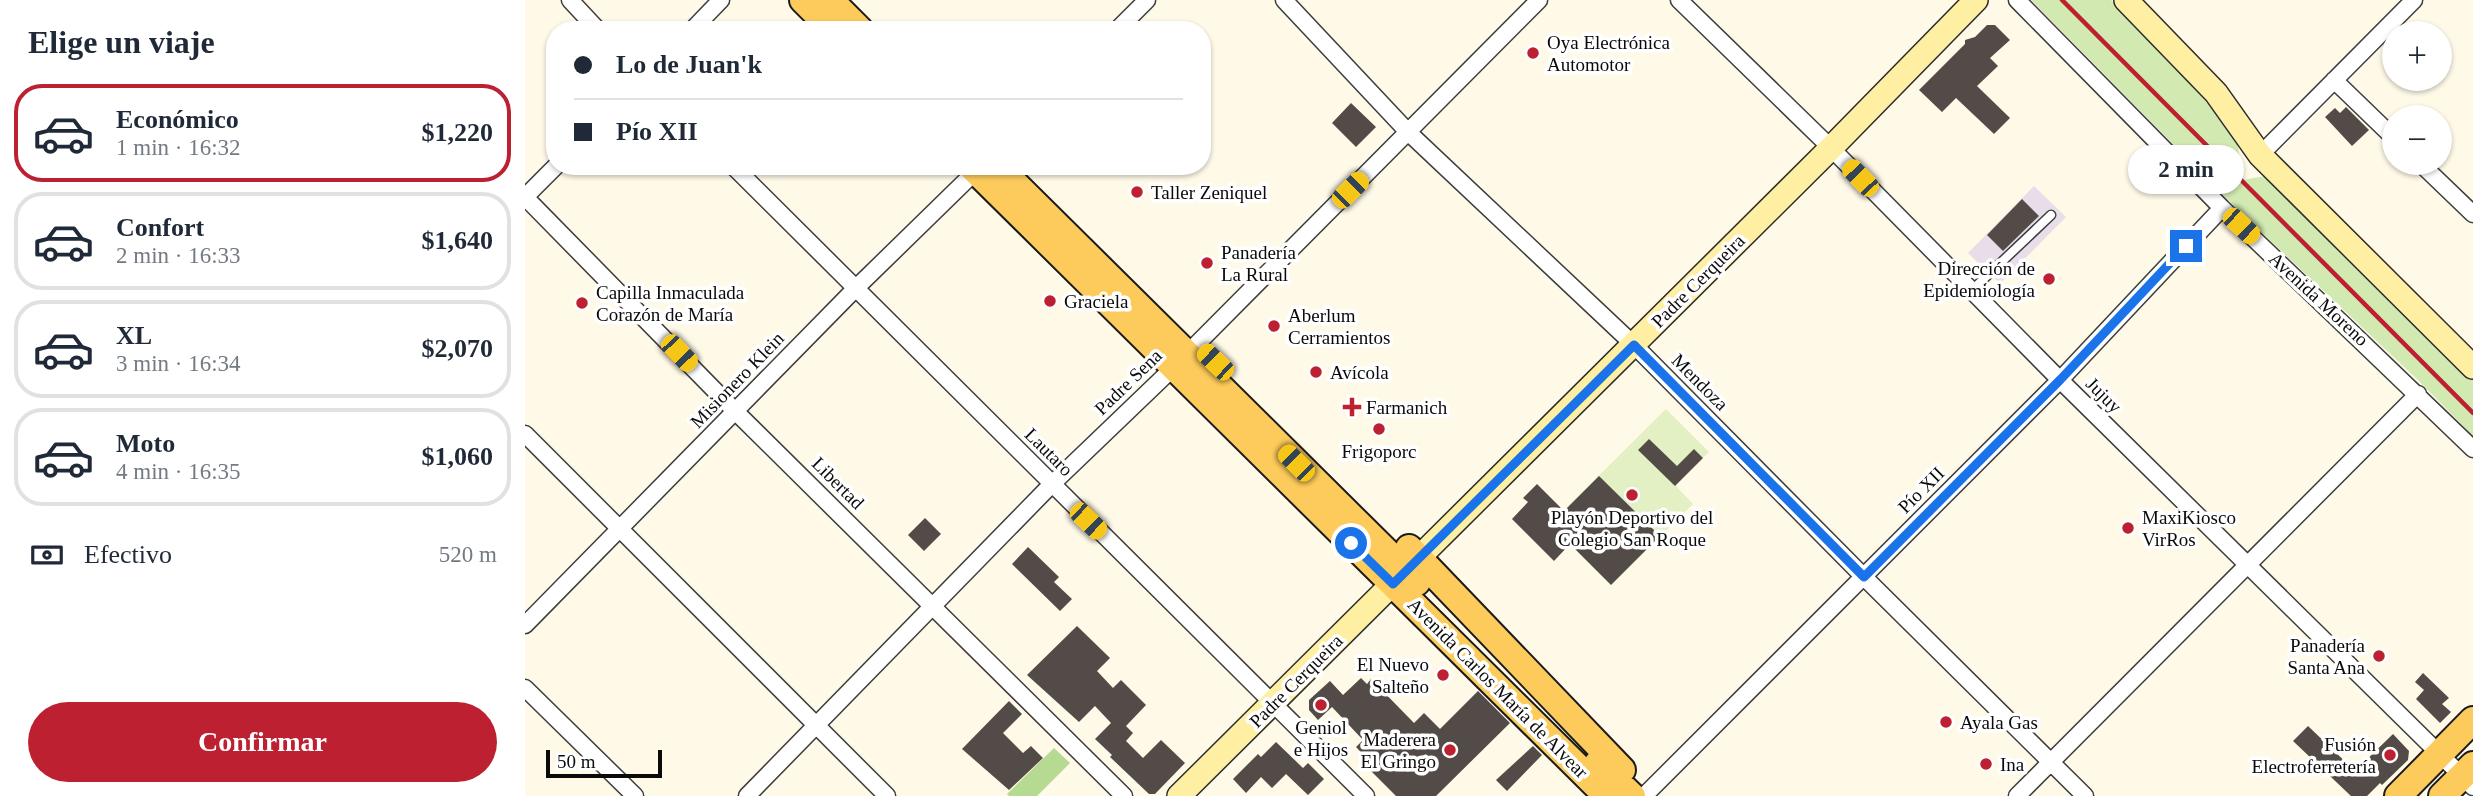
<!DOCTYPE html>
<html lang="es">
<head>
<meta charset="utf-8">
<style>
  body { margin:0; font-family:"Times New Roman",serif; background:#f2f2f3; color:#1f2937; height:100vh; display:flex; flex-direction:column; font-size:26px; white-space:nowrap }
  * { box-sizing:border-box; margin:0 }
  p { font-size:23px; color:#747a83 }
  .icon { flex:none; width:38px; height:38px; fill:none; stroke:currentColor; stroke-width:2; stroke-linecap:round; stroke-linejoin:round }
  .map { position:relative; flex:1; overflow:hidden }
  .sheet { display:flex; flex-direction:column; background:#fff; width:525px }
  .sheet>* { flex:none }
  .banner { position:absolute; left:21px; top:21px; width:665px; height:154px; border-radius:28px; box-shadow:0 2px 5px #0004; display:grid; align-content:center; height:154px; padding:0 28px; background:#fff }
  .controls { position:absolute; left:1857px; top:21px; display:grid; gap:14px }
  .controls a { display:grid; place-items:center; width:70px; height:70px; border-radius:50%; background:#fff; box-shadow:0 2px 5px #0004; font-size:35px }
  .scale { position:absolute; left:21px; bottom:18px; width:116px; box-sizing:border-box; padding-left:7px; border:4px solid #0a0a0a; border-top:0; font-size:19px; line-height:24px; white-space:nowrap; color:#0a0a0a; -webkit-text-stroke:5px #fff; paint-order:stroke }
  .end { position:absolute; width:32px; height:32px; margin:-16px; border:9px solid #1a73e8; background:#fff; box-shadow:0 0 0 4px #fff }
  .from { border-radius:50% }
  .bubble { position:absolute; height:49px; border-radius:24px; background:#fff; box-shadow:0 2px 5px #0004; font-size:23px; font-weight:700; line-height:49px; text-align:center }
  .car { position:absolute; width:21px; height:42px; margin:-21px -10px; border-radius:9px; box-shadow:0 0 5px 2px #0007; background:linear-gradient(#f5c518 24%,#345 0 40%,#f5c518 0 76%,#345 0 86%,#f5c518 0) }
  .banner b { display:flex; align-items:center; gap:24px; height:66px; font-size:26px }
  .banner b+b { border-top:2px solid #e0e1e3 }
  .banner i { width:18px; height:18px; background:#1f2937 }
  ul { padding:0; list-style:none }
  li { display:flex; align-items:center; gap:21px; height:98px; margin:0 14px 10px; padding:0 14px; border:4px solid #e0e1e3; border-radius:28px }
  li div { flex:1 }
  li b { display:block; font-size:26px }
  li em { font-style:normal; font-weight:700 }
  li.current { border-color:#bc2031 }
  li>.icon { width:63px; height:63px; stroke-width:1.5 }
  h2 { padding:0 28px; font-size:32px; line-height:84px }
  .pay { display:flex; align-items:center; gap:18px; height:77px; padding:0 28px; font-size:26px }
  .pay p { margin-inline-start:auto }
  .button { display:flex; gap:14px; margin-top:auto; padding:14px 28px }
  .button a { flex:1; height:80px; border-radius:42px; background:#bc2031; color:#fff; font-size:28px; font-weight:700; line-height:80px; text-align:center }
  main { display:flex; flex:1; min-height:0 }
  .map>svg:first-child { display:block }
  .industrial { fill:#e8deea }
  .green { fill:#d2e9b2 }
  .forest { fill:#b6da91 }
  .pitch { fill:#e3f0c4 }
  .building { fill:#534b47 }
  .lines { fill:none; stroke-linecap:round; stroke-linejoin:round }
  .lane-casing { stroke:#3d3d3d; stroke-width:11 }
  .street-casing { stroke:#3d3d3d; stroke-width:19 }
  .secondary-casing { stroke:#2c2c2c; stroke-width:26 }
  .primary-casing { stroke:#1b1b1b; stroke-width:30 }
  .lane { stroke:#fff; stroke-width:8 }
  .street { stroke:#fff; stroke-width:16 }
  .secondary { stroke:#ffefa3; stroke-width:23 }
  .primary { stroke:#fccb5b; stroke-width:26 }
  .rail { stroke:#bc2031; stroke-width:4.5 }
  .route { stroke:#1a73e8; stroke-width:9 }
  .poi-dot { fill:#bc2031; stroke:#fff; stroke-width:2.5 }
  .labels { text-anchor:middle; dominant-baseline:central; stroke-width:7; stroke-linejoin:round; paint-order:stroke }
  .poi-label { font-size:19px; fill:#0a0a0a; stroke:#fff; text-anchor:start }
  .street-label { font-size:19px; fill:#0a0a0a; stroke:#fff }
</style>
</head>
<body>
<main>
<section class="sheet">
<h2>Elige un viaje</h2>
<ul>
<li class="current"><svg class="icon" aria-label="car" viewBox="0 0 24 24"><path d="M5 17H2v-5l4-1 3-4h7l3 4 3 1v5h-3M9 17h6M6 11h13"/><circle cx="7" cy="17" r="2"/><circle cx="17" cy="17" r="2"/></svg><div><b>Económico</b><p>1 min · 16:32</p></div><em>$1,220</em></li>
<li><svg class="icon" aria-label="car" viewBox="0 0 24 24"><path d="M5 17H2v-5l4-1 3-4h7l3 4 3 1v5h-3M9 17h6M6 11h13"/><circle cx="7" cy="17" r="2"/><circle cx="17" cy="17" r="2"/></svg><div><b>Confort</b><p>2 min · 16:33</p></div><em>$1,640</em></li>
<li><svg class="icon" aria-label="car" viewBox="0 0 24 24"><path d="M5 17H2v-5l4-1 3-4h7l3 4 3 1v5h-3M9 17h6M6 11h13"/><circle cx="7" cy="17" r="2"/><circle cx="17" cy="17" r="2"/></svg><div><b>XL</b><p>3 min · 16:34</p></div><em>$2,070</em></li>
<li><svg class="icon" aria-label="car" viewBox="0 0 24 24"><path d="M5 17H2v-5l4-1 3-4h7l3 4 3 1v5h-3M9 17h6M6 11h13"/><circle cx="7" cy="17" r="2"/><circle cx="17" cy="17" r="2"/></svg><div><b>Moto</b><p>4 min · 16:35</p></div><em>$1,060</em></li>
</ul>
<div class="pay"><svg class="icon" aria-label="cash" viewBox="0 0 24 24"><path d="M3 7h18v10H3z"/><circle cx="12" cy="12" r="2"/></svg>Efectivo<p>520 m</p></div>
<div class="button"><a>Confirmar</a></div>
</section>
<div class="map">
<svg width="1948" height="796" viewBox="0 0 1948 796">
  <rect width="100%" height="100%" fill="#fff9e8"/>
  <path class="industrial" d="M 1509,186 L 1541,217 L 1475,284 L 1443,253 Z"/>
  <path class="green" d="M 1506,0 L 1586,0 L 1670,88 L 1712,141 L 1715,159 L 1707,166 L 1718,180 L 1740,176 L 1948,377 L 1948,436 L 1894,381 L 1716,213 Z"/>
  <path class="forest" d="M 529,748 L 545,763 L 512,796 L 484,796 L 482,794 Z"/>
  <path class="pitch" d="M 1141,409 L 1184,452 L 1150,485 L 1168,504 L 1086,585 L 1025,524 Z"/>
  <path class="building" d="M 1462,25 L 1470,25 L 1485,40 L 1465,58 L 1473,66 L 1452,86 L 1485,118 L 1469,134 L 1431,98 L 1417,112 L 1394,90 L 1440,44 L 1440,40 L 1450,37 Z
    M 826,103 L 851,127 L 831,147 L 807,123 Z
    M 1821,107 L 1844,130 L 1827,146 L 1800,117 L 1810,108 L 1815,113 Z
    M 1497,199 L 1514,216 L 1478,251 L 1462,235 Z
    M 1124,439 L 1152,466 L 1169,449 L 1178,458 L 1150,486 L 1113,450 Z
    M 1074,476 L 1135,536 L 1086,585 L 1045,544 L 1029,561 L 987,519 L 1003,502 L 998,498 L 1012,484 L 1039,511 Z
    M 400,518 L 416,534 L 399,551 L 383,535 Z
    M 503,547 L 534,577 L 529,582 L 547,599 L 535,611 L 487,564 Z
    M 552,626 L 585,658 L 572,671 L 588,688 L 596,680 L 621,705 L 601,726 L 608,733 L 601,741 L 618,758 L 636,740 L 660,763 L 630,794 L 624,794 L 585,757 L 587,755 L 570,739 L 586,723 L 570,706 L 554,722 L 502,675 Z
    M 1898,673 L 1924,698 L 1917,704 L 1926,712 L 1915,723 L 1891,699 L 1899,690 L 1890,682 Z
    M 836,678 L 842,684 L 846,679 L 889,723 L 899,713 L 915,729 L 953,691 L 985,723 L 911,796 L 871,796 L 843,768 L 847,764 L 831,747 L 838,740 L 807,707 L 793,720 L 784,710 L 784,700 L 805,681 L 818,695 Z
    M 484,701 L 497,714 L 478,733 L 498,753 L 506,746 L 518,758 L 484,790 L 437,749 Z
    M 1783,726 L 1830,771 L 1868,734 L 1884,751 L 1883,760 L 1857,785 L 1855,783 L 1842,796 L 1826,796 L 1768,741 Z
    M 751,742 L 778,768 L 783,763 L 799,779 L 783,795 L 761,774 L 747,788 L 736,777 L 721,793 L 708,779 L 733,754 L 736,757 Z
    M 1008,746 L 1017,755 L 982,791 L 971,780 Z"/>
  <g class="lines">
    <defs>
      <path id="lane" d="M 1446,291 L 1526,215"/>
      <path id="street" d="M 45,0 L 73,30
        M 759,0 L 883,132 L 1109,345 L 1339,577 L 1560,796
        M 1154,0 L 1306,148 L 1535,380 L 1948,787
        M 1492,0 L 1697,208 L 1948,449
        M 167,30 L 196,0
        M 592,30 L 622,0
        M 1809,80 L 1869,138
        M 1735,155 L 1889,0
        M 1895,163 L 1948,214
        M 208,166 L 841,796
        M 0,197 L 211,412 L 599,796
        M 0,197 L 31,166
        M 0,434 L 362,796
        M 0,625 L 330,289 L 456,166
        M 0,688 L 110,796
        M 222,796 L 526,485 L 648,368 L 1014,0
        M 1119,796 L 1535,380 L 1697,208
        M 1492,796 L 1893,394"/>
      <path id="secondary" d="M 1601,0 L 1691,93 L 1735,155 L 1948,367
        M 654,796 L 1306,148 L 1451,0"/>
      <path id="primary" d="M 278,0 L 308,30
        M 305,0 L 335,30
        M 446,166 L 1082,796
        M 472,166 L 892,582
        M 884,548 L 1097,770
        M 1073,763 L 1107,796
        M 1873,796 L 1948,720
        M 1917,796 L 1948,765"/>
    </defs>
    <use href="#lane" class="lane-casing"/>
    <use href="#street" class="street-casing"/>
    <use href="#secondary" class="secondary-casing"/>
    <use href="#primary" class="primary-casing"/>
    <use href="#lane" class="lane"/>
    <use href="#street" class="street"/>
    <use href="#secondary" class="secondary"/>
    <use href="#primary" class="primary"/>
    <path class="rail" d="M 1537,0 L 1948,413"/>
  </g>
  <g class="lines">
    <path class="route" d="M 826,543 L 868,584 L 1109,345 L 1339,577 L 1535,380 L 1661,246"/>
  </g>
  <g class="poi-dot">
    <circle cx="1008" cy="53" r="7"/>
    <circle cx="612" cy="192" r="7"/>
    <circle cx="682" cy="263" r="7"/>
    <circle cx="1524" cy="279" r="7"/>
    <circle cx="525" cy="301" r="7"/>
    <circle cx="57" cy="303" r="7"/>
    <circle cx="749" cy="326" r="7"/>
    <circle cx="791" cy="372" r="7"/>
    <path d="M823.5 396.5h7v7h7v7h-7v7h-7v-7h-7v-7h7z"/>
    <circle cx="854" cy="429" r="7"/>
    <circle cx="1107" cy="495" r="7"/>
    <circle cx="1603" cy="528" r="7"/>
    <circle cx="1854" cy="656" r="7"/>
    <circle cx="918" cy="675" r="7"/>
    <circle cx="796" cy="705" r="7"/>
    <circle cx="1421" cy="722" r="7"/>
    <circle cx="925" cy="750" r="7"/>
    <circle cx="1865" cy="755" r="7"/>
    <circle cx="1461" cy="764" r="7"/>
  </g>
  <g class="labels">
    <g class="poi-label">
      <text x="1022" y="42">Oya Electrónica<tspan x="1022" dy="22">Automotor</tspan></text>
      <text x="626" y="192">Taller Zeniquel</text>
      <text x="696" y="252">Panadería<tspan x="696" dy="22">La Rural</tspan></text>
      <text x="1510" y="268" text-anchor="end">Dirección de<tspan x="1510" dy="22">Epidemiología</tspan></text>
      <text x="71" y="292">Capilla Inmaculada<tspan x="71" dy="22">Corazón de María</tspan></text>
      <text x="539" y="301">Graciela</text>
      <text x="763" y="315">Aberlum<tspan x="763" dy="22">Cerramientos</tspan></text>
      <text x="805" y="372">Avícola</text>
      <text x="841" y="407">Farmanich</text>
      <text x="854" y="451" text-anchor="middle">Frigoporc</text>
      <text x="1107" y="517" text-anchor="middle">Playón Deportivo del<tspan x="1107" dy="22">Colegio San Roque</tspan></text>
      <text x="1617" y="517">MaxiKiosco<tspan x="1617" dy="22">VirRos</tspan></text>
      <text x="1840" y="645" text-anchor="end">Panadería<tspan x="1840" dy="22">Santa Ana</tspan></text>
      <text x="904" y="664" text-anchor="end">El Nuevo<tspan x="904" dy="22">Salteño</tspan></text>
      <text x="1435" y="722">Ayala Gas</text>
      <text x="796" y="727" text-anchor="middle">Geniol<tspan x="796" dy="22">e Hijos</tspan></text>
      <text x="911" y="739" text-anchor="end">Maderera<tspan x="911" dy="22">El Gringo</tspan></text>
      <text x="1851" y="744" text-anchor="end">Fusión<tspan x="1851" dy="22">Electroferretería</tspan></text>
      <text x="1475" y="764">Ina</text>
    </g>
    <g class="street-label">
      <text transform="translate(1173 281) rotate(-45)">Padre Cerqueira</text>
      <text transform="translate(1794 299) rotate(43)">Avenida Moreno</text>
      <text transform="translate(212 380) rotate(-46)">Misionero Klein</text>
      <text transform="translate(603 382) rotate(-44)">Padre Sena</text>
      <text transform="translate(1175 382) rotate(45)">Mendoza</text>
      <text transform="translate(1579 395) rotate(45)">Jujuy</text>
      <text transform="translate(524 452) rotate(45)">Lautaro</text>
      <text transform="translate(313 483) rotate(45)">Libertad</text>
      <text transform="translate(1396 490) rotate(-45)">Pío XII</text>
      <text transform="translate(771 681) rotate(-45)">Padre Cerqueira</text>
      <text transform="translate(973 688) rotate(45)">Avenida Carlos María de Alvear</text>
    </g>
  </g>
</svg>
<div class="controls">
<a>+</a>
<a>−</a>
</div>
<div class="scale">50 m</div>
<i class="end from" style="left:826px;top:543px"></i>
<i class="end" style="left:1661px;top:246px"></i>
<div class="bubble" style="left:1603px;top:145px;width:116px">2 min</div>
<i class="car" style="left:1335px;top:178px;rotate:316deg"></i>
<i class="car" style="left:825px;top:190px;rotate:45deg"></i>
<i class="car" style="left:1716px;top:226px;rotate:133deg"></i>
<i class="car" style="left:154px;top:353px;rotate:136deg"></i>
<i class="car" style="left:690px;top:362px;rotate:314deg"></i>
<i class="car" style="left:771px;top:463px;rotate:315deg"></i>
<i class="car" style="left:563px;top:521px;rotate:134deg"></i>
<div class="banner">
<b><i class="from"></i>Lo de Juan'k</b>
<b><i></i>Pío XII</b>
</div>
</div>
</main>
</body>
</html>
